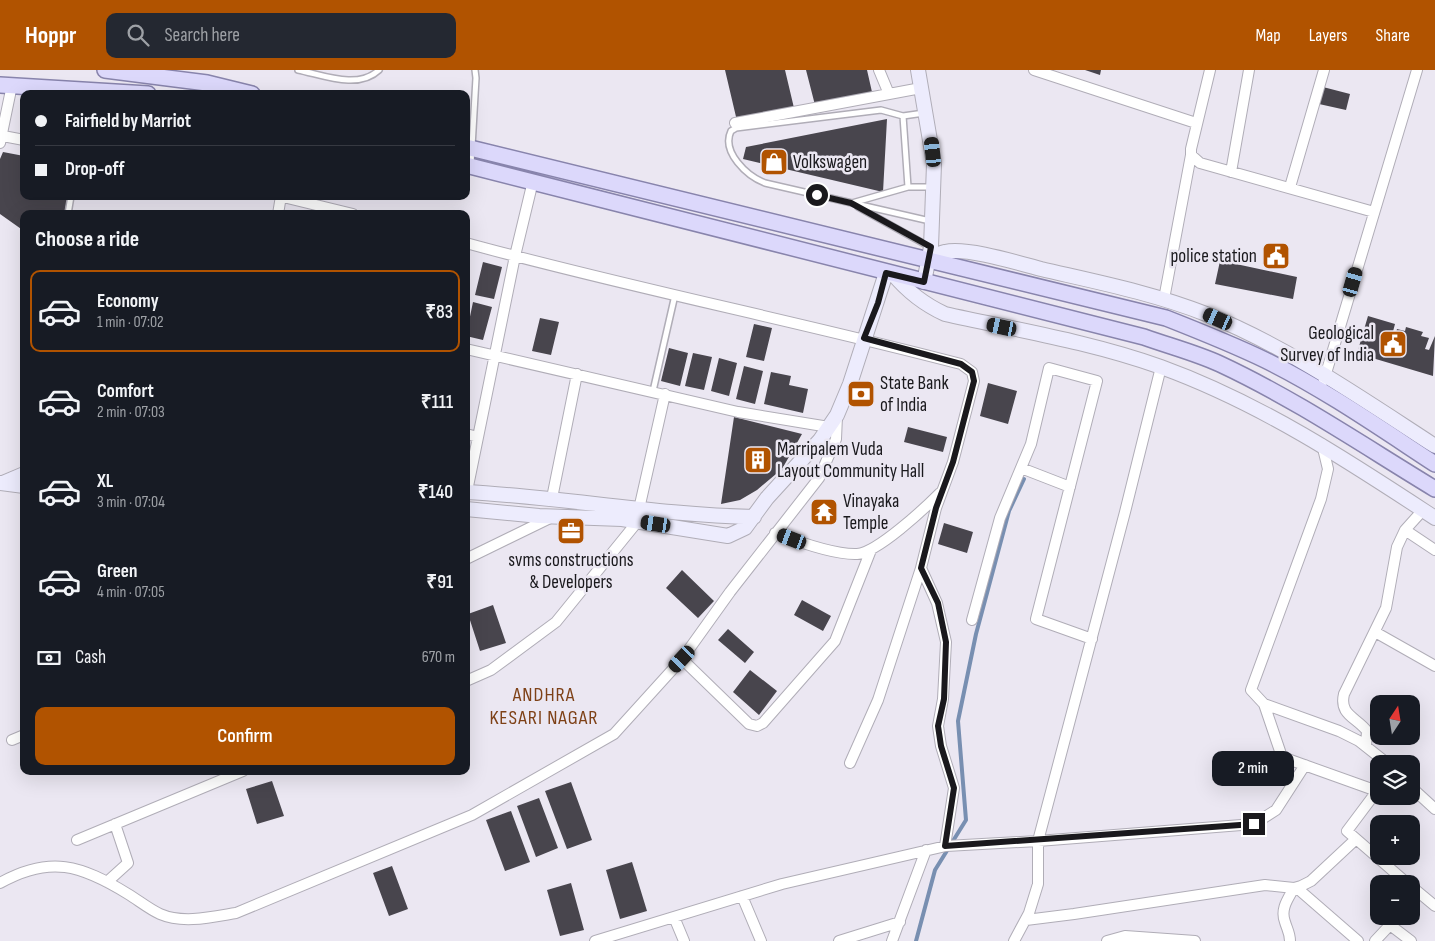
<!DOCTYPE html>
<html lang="en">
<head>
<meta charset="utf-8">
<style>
  body { margin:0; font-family:"Sofia Sans Condensed",sans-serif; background:#242831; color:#f1f3f6; height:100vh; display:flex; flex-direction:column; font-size:19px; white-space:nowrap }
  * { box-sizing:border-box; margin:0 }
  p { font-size:16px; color:#9ea1a6 }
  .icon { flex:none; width:28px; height:28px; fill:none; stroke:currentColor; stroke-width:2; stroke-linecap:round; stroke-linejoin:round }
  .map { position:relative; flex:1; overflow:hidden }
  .side { position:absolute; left:20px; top:140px; width:450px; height:565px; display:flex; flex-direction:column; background:#171b24; border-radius:10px; box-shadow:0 5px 20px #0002 }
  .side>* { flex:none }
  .hud { position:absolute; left:20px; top:20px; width:450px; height:110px; border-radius:10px; box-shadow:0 5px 20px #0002; display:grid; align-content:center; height:110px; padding:0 15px; background:#171b24 }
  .needle { width:32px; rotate:12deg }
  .tools { position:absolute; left:1370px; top:625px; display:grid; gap:10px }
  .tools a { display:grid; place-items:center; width:50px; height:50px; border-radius:10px; background:#171b24; box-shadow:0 5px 20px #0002; font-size:25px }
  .end { position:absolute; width:22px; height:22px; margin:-11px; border:6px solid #1a191d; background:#fff; box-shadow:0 0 0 2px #fff }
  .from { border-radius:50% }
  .bubble { position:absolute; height:35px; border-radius:10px; background:#171b24; box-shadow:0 5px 20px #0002; font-size:16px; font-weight:600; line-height:35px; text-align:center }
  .car { position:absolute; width:15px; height:30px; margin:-15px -8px; border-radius:6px; box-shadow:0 0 4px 1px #0007; background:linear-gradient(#222 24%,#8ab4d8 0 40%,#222 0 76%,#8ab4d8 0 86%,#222 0) }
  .hud b { display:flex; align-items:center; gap:18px; height:48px; font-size:19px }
  .hud b+b { border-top:1px solid #363941 }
  .hud i { width:12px; height:12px; background:#f1f3f6 }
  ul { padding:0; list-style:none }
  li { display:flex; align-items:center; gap:15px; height:82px; margin:0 10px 8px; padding:0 5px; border:2px solid transparent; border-radius:10px }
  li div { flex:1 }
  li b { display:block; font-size:19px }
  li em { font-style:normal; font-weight:600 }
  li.active { border-color:#b15300 }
  li>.icon { width:45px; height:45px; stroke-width:1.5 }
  h2 { padding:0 15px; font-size:22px; line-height:60px }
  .pay { display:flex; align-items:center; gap:12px; height:55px; padding:0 15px; font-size:19px }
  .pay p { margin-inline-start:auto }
  .button { display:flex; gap:10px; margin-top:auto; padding:10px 15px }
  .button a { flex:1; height:58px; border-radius:10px; background:#b15300; color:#fff; font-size:20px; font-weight:600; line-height:58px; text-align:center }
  header { display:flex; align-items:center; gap:30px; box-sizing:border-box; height:70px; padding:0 25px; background:#b15300; color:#fff }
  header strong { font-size:24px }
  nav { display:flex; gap:28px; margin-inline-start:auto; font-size:18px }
  .search { width:350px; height:45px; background:#242831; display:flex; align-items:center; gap:12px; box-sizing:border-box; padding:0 18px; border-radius:10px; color:#9ea1a6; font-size:19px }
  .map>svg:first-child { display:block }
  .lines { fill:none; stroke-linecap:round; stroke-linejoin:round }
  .stream { stroke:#788fb1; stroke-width:4 }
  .building { fill:#48454d }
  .lane-casing { stroke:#b0adb7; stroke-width:8 }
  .street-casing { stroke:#b0adb7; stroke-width:12 }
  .secondary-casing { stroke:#b0adb7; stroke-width:16 }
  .primary-casing { stroke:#8884ac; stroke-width:18 }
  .lane { stroke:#fff; stroke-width:5 }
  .street { stroke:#fff; stroke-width:10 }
  .secondary { stroke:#edecfd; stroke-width:14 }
  .primary { stroke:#dcd8fb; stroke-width:15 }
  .route { stroke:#1a191d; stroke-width:6 }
  .labels { text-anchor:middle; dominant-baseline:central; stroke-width:5; stroke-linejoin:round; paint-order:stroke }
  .poi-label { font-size:19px; fill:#1a191d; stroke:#ebe7f2; text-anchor:start }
  .neighbourhood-label { font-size:20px; letter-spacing:1px; fill:#7e4117; stroke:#ebe7f2 }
</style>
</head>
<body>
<header>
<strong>Hoppr</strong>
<div class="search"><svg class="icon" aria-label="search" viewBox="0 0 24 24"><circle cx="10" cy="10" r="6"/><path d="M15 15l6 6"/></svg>Search here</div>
<nav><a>Map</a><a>Layers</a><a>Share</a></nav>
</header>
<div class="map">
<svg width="1435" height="871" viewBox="0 0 1435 871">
  <rect width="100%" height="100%" fill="#ebe7f2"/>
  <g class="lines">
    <path class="stream" d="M 916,871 L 935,800 L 966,750 L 958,651 L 976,564 L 1009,441 L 1024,409"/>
  </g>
  <path class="building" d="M 725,0 L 785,0 L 794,38 L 737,51 Z
    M 806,0 L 867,0 L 872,22 L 815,35 Z
    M 1085,0 L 1101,0 L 1100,5 Z
    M 1323,17 L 1350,24 L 1346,40 L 1319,34 Z
    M 887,49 L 883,122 L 743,89 L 746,77 Z
    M 3,82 L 24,86 L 24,126 L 68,126 L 64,144 L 24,144 L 24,161 L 0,144 L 0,89 Z
    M 1229,186 L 1237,188 L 1236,194 L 1297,207 L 1293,229 L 1215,214 L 1220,191 L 1227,193 Z
    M 483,192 L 502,197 L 494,229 L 475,225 Z
    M 473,232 L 492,237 L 483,270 L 466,266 Z
    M 1368,246 L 1395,254 L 1391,269 L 1394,270 L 1397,259 L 1405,261 L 1406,257 L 1423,262 L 1421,266 L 1429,268 L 1425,279 L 1429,280 L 1435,266 L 1433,306 L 1369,287 L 1371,283 L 1358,280 Z
    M 540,248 L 559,252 L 551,285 L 532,281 Z
    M 754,254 L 772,258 L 764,291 L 746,287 Z
    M 669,278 L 688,283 L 680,316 L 661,311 Z
    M 693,283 L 712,287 L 704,320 L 685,316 Z
    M 719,288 L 737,293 L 729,326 L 711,321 Z
    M 744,296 L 763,301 L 755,334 L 736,329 Z
    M 771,302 L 791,306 L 789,315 L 808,319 L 803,343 L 764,334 Z
    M 988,313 L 1017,321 L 1008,354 L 980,346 Z
    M 734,347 L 802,364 L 782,399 L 757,420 L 740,430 L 721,434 Z
    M 908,357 L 947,367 L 943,382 L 904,372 Z
    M 944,453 L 973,462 L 967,483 L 938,474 Z
    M 682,500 L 714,531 L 698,548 L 666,518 Z
    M 802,530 L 831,546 L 823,561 L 794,545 Z
    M 493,535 L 506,573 L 480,581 L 468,544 Z
    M 728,559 L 754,582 L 745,593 L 718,570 Z
    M 750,600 L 777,621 L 759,645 L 733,622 Z
    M 272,711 L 284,746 L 257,754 L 246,719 Z
    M 571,712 L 592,770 L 567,779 L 545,721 Z
    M 539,728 L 558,778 L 536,787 L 517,736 Z
    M 511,741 L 530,792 L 505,801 L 486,750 Z
    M 632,792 L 647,841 L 620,849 L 606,800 Z
    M 392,796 L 408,839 L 389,846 L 373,803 Z
    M 571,813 L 584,860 L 560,866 L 547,820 Z"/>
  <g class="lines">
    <defs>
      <path id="lane" d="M 298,0 C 323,5 358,20 379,0
        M 924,43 L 903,46 L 881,40 L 736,58 L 731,61 C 721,82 747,106 765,113 L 930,151
        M 903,46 L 908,117 L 931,117
        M 471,94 L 476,8 L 475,0
        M 852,133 L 908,117
        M 858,137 L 930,177
        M 68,144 L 71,126
        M 653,321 L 675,225"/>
      <path id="street" d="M 879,0 L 889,24
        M 1034,0 L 1196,53
        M 1210,0 L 1191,79 L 1191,85 L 1200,93 L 1374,142
        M 735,53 L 921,18
        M 3,66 L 24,70
        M 0,73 L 12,15
        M 1231,102 L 1249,0
        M 1290,117 L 1324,0
        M 279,126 L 353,144
        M 278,144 L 281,126
        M 466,173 C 630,218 797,251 961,294 L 972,302 L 974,311 L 953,392 L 936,438 L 921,498 L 937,533 L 946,572 L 943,629 L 938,656 L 941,676 L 954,718 L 945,776
        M 1164,229 L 1191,85
        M 466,279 L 738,342 L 829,357
        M 1324,310 L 1417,0
        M 466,364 L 478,367
        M 1322,374 L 1328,399 L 1321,429 L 1251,620 L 1264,634 L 1282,687 L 1377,721 L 1347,761 L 1408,814
        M 1021,398 L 1070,417
        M 466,426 L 515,186 L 533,111
        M 552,428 L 577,304
        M 639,439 L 665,324
        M 1405,460 L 1435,480
        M 775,463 C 796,471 835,485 857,484 C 877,483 925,438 940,423
        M 466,489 L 550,448
        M 972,550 L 1000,448 L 1031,374 L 1049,298 L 1097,311 L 1036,549 L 1092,569
        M 1375,562 L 1435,596
        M 682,589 L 749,654 L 757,656 L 763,653 L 835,571 L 871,480
        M 466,611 L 491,600 L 556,552 L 638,451
        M 1264,634 L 1339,661 L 1359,671 L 1388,694
        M 12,670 L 24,665
        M 1366,676 L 1367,661 C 1356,647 1339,645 1344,624 L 1386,538 L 1397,477 L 1405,460 L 1423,440
        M 850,693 L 878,630 L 921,498
        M 1411,717 L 1435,739
        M 77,770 L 243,701
        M 107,812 L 128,793 L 115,754
        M 0,813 C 50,785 81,795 128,824 C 138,830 149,839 160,844 C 183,854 212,847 236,843 L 472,745 L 614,664 L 682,589 L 730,522 L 819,408 L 836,369 L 837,346
        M 1411,816 L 1435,836
        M 1297,818 L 1358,871
        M 742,826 L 761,871
        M 674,847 L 684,871
        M 1026,850 L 1074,844 L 1265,815 L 1294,818 L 1301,816 L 1311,811 L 1356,769
        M 595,871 L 782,814 L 946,776 L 1038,771 L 1254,754 L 1276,740 L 1305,695
        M 839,871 L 900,852
        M 892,871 L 926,780
        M 1014,871 L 1029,843 L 1038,814 L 1038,771 L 1125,442 L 1161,297
        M 1107,871 L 1125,866 L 1195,871
        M 1290,871 C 1290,863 1287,859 1285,852 C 1280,839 1288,829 1294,818
        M 1375,871 L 1390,855 L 1411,871"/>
      <path id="secondary" d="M 918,0 L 934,94 L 931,177 L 924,212
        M 928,190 C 933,187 939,183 945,182 C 967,177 1018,193 1041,199 C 1097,212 1153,223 1206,244 C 1288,277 1361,328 1435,376
        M 893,204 C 908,222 923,234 945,244 C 1017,260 1091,272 1161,297 C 1260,333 1347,390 1435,448
        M 0,413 L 24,416
        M 3,413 L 24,404
        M 466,422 C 562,427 657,445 754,447
        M 466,439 L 539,446 L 622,449 L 728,466 L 745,458 L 767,428 L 820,370 L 837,345 L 850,314 L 886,203"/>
      <path id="primary" d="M 105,0 L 207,13 L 252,24
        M 0,15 L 148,24
        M 466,77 L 1166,248 C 1199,261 1232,274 1265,290 C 1324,319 1380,358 1435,394
        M 466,95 L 1144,267 C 1169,276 1196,283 1220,294 C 1295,329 1364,376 1435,419"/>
    </defs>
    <use href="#lane" class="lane-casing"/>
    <use href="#street" class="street-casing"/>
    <use href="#secondary" class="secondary-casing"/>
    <use href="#primary" class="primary-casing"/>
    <use href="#lane" class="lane"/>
    <use href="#street" class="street"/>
    <use href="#secondary" class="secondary"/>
    <use href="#primary" class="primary"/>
  </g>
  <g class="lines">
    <path class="route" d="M 817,125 L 851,133 L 931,177 L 924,212 L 886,203 L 878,233 L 864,268 L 961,294 L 972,302 L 974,311 L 953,392 L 936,438 L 921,498 L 938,533 L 946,572 L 944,629 L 938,656 L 941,676 L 954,718 L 945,776 L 1254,754"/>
  </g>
  <defs>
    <symbol id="shop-square" viewBox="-11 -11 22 22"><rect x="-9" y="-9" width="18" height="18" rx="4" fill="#b15300" stroke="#ebe7f2"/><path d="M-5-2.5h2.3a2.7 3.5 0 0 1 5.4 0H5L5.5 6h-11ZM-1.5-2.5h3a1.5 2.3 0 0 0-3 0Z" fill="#fff"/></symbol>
    <symbol id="civic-square" viewBox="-11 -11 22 22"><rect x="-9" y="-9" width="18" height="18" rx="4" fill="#b15300" stroke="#ebe7f2"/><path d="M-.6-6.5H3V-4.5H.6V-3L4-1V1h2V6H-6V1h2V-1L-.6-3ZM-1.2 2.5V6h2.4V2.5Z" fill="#fff"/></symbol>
    <symbol id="bank-square" viewBox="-11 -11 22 22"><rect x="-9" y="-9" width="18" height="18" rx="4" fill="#b15300" stroke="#ebe7f2"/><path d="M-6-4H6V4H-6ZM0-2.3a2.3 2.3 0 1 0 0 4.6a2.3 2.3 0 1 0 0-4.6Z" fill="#fff"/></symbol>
    <symbol id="building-square" viewBox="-11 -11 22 22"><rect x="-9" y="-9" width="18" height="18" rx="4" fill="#b15300" stroke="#ebe7f2"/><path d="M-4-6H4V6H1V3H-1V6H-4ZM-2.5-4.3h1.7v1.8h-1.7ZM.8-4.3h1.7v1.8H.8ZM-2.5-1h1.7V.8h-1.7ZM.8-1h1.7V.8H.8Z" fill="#fff"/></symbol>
    <symbol id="temple-square" viewBox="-11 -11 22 22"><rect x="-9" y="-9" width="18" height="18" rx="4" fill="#b15300" stroke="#ebe7f2"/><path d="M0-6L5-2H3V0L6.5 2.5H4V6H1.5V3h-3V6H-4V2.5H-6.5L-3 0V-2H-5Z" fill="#fff"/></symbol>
    <symbol id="office-square" viewBox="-11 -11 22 22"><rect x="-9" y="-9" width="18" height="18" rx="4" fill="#b15300" stroke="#ebe7f2"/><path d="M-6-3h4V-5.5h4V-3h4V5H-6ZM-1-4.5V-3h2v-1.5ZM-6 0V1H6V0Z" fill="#fff"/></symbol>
  </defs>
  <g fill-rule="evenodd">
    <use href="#shop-square" x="758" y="76" width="32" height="32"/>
    <use href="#civic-square" x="1260" y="170" width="32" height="32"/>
    <use href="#civic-square" x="1377" y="258" width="32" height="32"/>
    <use href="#bank-square" x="845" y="308" width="32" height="32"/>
    <use href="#building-square" x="742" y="374" width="32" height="32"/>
    <use href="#temple-square" x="808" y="426" width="32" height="32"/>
    <use href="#office-square" x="555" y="445" width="32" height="32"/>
  </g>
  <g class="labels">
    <g class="poi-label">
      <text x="793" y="92">Volkswagen</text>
      <text x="1257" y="186" text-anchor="end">police station</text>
      <text x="1374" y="263" text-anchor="end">Geological<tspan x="1374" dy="22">Survey of India</tspan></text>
      <text x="880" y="313">State Bank<tspan x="880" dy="22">of India</tspan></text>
      <text x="777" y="379">Marripalem Vuda<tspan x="777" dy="22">Layout Community Hall</tspan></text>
      <text x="843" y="431">Vinayaka<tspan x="843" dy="22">Temple</tspan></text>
      <text x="571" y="490" text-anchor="middle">svms constructions<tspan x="571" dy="22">&amp; Developers</tspan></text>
    </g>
    <g class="neighbourhood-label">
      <text x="544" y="625">ANDHRA<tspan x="544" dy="23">KESARI NAGAR</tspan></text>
    </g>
  </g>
</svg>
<div class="tools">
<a><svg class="needle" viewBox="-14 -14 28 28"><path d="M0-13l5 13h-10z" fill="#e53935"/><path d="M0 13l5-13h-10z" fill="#9ea1a6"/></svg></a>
<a><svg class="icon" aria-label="layers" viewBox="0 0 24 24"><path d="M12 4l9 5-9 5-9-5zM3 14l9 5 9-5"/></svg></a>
<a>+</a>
<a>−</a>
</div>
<i class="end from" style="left:817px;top:125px"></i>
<i class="end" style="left:1254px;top:754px"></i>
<div class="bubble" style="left:1212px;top:681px;width:82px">2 min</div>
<i class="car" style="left:933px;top:82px;rotate:354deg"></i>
<i class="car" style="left:1353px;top:212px;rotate:16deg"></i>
<i class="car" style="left:1218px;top:249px;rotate:294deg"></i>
<i class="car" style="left:1002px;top:257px;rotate:282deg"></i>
<i class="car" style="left:656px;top:454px;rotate:279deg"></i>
<i class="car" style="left:792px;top:469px;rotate:291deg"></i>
<i class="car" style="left:682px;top:589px;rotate:223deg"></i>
<div class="hud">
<b><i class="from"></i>Fairfield by Marriot</b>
<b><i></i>Drop-off</b>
</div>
<section class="side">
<h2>Choose a ride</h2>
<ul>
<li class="active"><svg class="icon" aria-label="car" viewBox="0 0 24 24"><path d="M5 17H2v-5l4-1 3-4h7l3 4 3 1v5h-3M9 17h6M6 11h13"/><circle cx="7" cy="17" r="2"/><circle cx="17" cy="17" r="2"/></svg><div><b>Economy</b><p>1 min · 07:02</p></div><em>₹83</em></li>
<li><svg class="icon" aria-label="car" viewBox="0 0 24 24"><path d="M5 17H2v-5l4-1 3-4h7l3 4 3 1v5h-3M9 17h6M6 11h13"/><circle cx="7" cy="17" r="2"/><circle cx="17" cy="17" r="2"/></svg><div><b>Comfort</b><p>2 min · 07:03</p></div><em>₹111</em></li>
<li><svg class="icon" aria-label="car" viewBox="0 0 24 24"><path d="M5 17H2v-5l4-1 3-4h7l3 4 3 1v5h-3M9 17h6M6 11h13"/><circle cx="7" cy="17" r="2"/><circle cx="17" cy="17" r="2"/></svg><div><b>XL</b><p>3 min · 07:04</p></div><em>₹140</em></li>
<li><svg class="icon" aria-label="car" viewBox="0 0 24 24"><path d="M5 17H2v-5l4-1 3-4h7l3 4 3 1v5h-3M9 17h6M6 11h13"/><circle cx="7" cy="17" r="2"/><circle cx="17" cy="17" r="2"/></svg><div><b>Green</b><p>4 min · 07:05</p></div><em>₹91</em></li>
</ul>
<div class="pay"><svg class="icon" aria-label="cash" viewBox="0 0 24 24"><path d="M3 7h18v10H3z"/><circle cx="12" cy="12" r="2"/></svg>Cash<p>670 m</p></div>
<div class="button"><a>Confirm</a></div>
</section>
</div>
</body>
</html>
